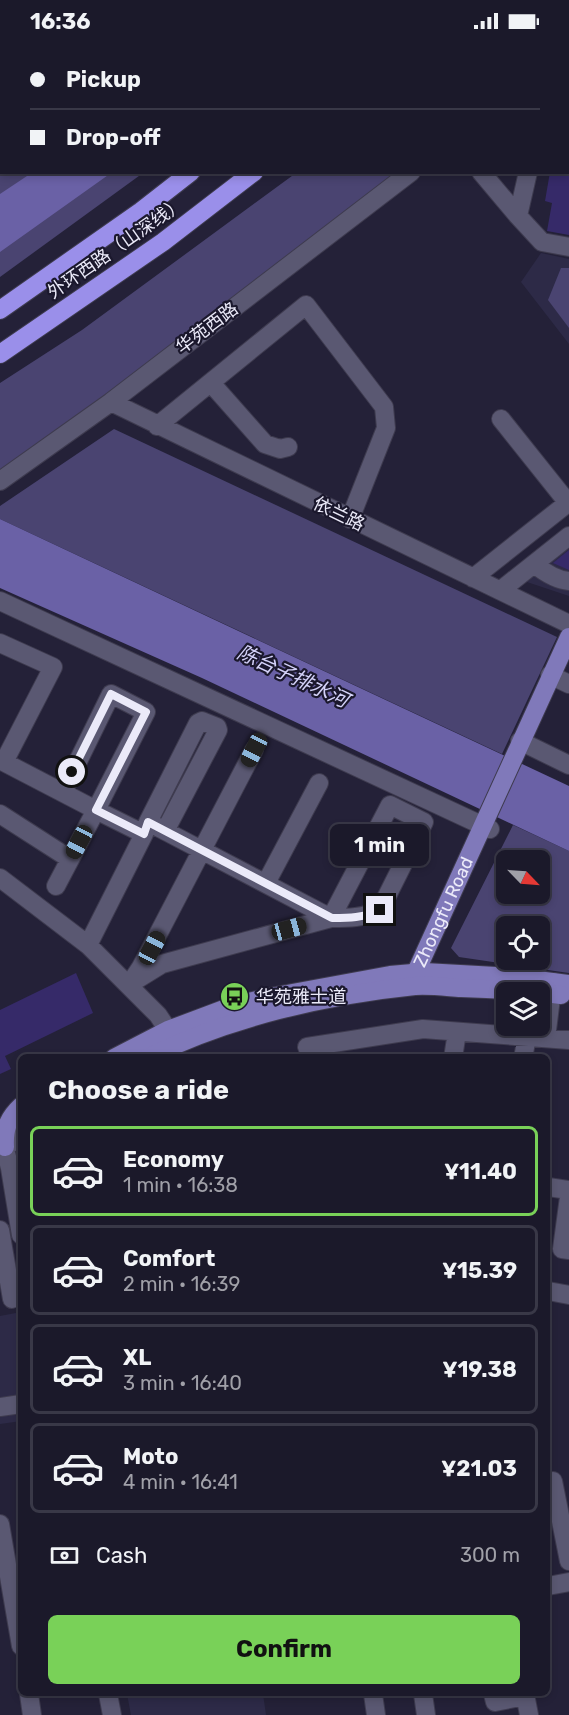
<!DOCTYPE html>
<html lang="en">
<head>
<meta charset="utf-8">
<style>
  body { margin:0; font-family:Rubik,"Noto Sans SC",sans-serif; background:#242232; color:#f1f3f6; height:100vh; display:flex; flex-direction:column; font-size:22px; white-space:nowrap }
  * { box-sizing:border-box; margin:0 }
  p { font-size:20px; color:#a0a0a8 }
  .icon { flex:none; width:33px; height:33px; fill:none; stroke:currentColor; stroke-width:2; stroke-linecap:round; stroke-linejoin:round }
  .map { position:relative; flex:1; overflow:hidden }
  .side { position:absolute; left:18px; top:1012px; width:532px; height:642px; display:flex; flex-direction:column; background:#1b192a; border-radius:9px; box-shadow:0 3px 9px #0003,0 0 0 2px #393847 }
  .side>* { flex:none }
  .banner { position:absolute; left:0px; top:0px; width:570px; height:132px; box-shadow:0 3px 9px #0003,0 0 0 2px #393847; display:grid; align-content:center; height:132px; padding:0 30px; background:#1b192a }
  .needle { width:39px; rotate:115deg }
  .fabs { position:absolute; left:496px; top:808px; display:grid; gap:12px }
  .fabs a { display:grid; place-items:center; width:54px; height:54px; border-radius:9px; background:#1b192a; box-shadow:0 3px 9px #0003,0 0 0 2px #393847; font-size:30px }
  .end { position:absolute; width:27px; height:27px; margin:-14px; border:8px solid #ebeaf9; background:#111; box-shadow:0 0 0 3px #111 }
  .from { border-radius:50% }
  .bubble { position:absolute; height:42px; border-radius:9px; background:#1b192a; box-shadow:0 3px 9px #0003,0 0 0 2px #393847; font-size:20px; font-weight:700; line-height:42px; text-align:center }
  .car { position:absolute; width:18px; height:36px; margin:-18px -9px; border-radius:8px; box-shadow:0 0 4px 2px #0007; background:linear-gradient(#222 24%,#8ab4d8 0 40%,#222 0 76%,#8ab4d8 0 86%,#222 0) }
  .banner b { display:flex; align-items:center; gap:21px; height:57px; font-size:22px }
  .banner b+b { border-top:2px solid #393847 }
  .banner i { width:15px; height:15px; background:#f1f3f6 }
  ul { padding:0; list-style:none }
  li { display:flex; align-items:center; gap:18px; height:90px; margin:0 12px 9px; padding:0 18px; border:3px solid #393847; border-radius:9px }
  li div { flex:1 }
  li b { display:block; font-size:22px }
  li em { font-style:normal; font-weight:700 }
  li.on { border-color:#79d158 }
  li>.icon { width:54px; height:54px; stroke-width:1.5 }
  h2 { padding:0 30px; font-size:27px; line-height:72px }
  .pay { display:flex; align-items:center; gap:15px; height:66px; padding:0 30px; font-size:22px }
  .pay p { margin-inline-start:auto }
  .button { display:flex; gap:12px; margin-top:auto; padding:12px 30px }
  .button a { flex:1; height:69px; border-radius:9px; background:#79d158; color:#111; font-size:24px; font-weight:700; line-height:69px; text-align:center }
  .status { display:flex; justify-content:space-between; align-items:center; height:42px; padding:0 30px; background:#1b192a; direction:ltr }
  .status svg { height:16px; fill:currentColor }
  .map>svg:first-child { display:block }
  .built { fill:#2d2a47 }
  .green { fill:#4a4471; fill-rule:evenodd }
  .water { fill:#6a61a6 }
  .building { fill:#362a69 }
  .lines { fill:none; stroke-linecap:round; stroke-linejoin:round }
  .minor-casing { stroke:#3e3b4f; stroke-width:20 }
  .major-casing { stroke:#3e3b4f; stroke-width:20 }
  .highway-casing { stroke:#3e3b4f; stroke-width:20 }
  .minor { stroke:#5a5872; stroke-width:18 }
  .major { stroke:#8079ba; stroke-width:18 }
  .highway { stroke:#9a8fea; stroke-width:18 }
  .route { stroke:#ebeaf9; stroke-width:8 }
  .labels { text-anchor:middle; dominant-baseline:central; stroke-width:4.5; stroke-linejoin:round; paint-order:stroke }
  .street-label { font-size:18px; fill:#ebeaf9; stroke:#1b182d }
  .poi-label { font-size:18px; fill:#ebeaf9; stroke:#1b182d; text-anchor:start }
  .water-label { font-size:20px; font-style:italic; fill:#d4d2f9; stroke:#1b182d }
</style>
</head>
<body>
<div class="status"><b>16:36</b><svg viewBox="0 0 49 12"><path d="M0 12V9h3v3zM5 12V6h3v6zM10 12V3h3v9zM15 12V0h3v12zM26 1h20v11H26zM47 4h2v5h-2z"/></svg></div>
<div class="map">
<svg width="569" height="1673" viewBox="0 0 569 1673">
  <rect width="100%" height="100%" fill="#242138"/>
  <path class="built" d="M 541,211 L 569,217 L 569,302 L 521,240 Z
    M 569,487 L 569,554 L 509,534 Z
    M 21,1270 L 21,1379 L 0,1382 L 0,1274 Z
    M 127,1652 L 263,1652 L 266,1673 L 131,1673 Z"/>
  <path class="green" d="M 0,0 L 319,0 L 2,2 L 2,130 L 143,131 L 0,235 Z
    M 462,0 L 569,0 L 569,2 L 460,2 Z
    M 296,131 L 399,131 C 267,231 137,335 0,428 L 0,341 L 82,288 Z
    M 561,226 L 569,226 L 569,286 L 548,258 Z
    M 114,387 L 557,595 L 502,712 L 0,477 L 0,464 Z
    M 513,783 L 569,809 L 569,931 L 459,915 L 451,906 ZM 507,819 L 540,819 L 540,852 L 507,852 ZM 507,885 L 540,885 L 540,918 L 507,918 Z"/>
  <path class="water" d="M 33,130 L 111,131 L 0,210 L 0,152 Z
    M 0,477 L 569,744 L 569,809 L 202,636 L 0,546 Z"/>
  <path class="building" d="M 550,130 L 569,130 L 569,193 L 547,189 L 552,161 L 545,159 Z
    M 569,508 L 569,528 L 553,521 Z
    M 76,931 L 93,971 L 5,1014 L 11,1027 L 0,1032 L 0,968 Z"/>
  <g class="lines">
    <defs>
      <path id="minor" d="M 568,11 L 569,11
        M 568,41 L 569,40
        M 481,130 L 518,174
        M 528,130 L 518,174 L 542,200 L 569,205
        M 211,341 L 265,402 L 280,407 L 288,405
        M 111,360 L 569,582
        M 501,377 L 568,461
        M 157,384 L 306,263 L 384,365 L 386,386 L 350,477
        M 0,439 L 111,360 L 411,130
        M 534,522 C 544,530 556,538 569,539
        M 473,536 L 569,460
        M 501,548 L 569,494
        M 0,559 L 490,787
        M 0,601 L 53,625 L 4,720
        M 550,633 L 569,642
        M 520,699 L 569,723
        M 0,718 L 96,768 L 146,670 L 111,652 L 63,750
        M 390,763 L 424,780 L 380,868 C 364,876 348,876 331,876 Z
        M 0,772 L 70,817
        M 148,780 L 198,681 L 202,679 L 217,685 L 218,688 L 165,789
        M 0,836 L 88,903 L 158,973 L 168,988 L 173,1016
        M 266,841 L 319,741
        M 56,844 L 96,768 L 144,792
        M 88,903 L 144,792 L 148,780 L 331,876 L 162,922 L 128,943
        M 133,937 L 141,925 L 254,708
        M 546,996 L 553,940
        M 307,1005 L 423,987 L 569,998
        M 453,1016 L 457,990
        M 523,1016 L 527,995
        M 0,1089 L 10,1126 L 21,1193
        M 14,1100 L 16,1089 L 21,1081
        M 548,1145 L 569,1148
        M 569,1155 L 562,1207 L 569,1208
        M 0,1188 L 12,1257
        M 548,1249 L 569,1253
        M 0,1365 L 21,1362
        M 553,1439 L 569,1519
        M 0,1482 L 21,1604
        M 548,1544 L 569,1540
        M 29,1652 L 32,1673
        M 108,1652 L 112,1673
        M 373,1652 L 376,1673
        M 423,1652 L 426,1673
        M 493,1652 L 495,1660 L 525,1654
        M 525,1652 L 529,1673"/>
      <g id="major">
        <path id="s1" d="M 417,940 L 416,930 L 569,595"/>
        <path d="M 114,1016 L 168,988 L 232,964 L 265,956 L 390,933 L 424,930 L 514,935 L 569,942"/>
        <path d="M 147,1016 C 227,976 326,953 415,944 C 430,943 446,945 461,946 C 494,947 528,949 561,953"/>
        <path d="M 5,1105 C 4,1087 8,1076 21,1064"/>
      </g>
      <path id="highway" d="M 355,2 L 357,0
        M 423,2 L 425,0
        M 0,268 L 141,169 L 191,130
        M 0,312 L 163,200 L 254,130"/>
    </defs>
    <use href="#minor" class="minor-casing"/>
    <use href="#major" class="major-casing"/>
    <use href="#highway" class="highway-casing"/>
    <use href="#minor" class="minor"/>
    <use href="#major" class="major"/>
    <use href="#highway" class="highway"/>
  </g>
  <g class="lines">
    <path class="route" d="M 72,730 L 111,652 L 146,670 L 96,768 L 144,792 L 148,780 L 332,876 C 348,876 364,876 380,868"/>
  </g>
  <defs>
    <symbol id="bus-disc" viewBox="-11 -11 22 22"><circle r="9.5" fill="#79d158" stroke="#1b182d"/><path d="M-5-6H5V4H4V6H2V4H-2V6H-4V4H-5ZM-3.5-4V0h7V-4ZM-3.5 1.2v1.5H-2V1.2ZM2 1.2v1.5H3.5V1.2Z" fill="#111"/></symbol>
  </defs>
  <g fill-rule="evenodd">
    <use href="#bus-disc" x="218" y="938" width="33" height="33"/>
  </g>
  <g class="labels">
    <g class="street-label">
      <text transform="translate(116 206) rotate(-35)">外环西路（山深线）</text>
      <text transform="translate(207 286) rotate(-37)">华苑西路</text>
      <text transform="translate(339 472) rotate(26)">依兰路</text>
      <text stroke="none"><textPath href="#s1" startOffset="76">Zhongfu Road</textPath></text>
    </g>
    <g class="poi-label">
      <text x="256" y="955">华苑雅士道</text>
    </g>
    <g class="water-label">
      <text transform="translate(293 634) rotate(25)">陈台子排水河</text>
    </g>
  </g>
</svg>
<div class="fabs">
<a><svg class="needle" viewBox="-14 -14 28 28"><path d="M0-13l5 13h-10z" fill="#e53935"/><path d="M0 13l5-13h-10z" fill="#a0a0a8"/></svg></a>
<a><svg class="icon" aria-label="locate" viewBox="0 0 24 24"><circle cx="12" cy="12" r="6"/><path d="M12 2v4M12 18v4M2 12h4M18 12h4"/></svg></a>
<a><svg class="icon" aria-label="layers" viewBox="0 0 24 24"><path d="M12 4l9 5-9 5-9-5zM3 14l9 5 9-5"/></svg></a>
</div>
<i class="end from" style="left:72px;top:730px"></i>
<i class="end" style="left:380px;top:868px"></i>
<div class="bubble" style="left:330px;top:782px;width:99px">1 min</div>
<i class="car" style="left:254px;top:708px;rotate:207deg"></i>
<i class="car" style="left:79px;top:800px;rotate:208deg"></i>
<i class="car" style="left:289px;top:887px;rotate:75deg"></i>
<i class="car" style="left:152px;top:906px;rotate:28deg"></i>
<div class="banner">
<b><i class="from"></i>Pickup</b>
<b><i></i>Drop-off</b>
</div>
<section class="side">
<h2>Choose a ride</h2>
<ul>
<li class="on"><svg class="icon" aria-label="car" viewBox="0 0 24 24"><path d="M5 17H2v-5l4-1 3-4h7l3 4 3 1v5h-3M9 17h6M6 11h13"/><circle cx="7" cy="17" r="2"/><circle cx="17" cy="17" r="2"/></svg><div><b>Economy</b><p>1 min · 16:38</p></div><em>¥11.40</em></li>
<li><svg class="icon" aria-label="car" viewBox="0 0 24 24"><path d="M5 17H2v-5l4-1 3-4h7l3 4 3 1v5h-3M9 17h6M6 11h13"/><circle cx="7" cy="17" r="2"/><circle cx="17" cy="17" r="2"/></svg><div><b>Comfort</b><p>2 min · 16:39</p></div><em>¥15.39</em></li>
<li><svg class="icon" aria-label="car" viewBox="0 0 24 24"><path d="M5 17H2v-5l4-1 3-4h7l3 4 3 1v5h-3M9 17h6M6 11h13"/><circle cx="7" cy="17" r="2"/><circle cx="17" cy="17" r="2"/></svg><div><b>XL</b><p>3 min · 16:40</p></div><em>¥19.38</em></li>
<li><svg class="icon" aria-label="car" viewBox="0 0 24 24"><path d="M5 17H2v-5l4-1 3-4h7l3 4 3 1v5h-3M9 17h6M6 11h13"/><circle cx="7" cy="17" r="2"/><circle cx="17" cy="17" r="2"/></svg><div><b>Moto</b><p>4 min · 16:41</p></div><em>¥21.03</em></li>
</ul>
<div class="pay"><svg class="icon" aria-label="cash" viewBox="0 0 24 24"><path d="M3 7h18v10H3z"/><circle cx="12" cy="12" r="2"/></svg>Cash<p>300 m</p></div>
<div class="button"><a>Confirm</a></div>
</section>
</div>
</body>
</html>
